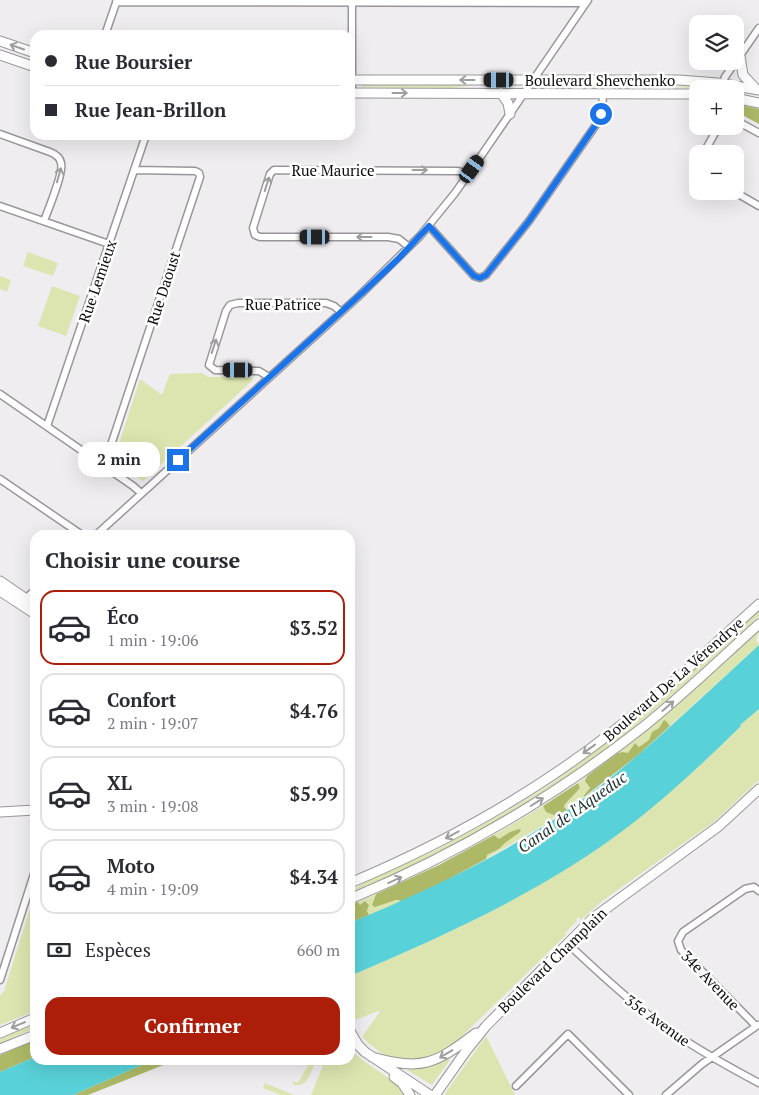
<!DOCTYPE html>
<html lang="fr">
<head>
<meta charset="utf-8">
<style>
  body { margin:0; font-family:"PT Serif",serif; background:#f2f2f3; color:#2b2b33; height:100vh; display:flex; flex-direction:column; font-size:19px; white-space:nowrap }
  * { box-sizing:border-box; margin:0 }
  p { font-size:16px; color:#7c7c81 }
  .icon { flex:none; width:28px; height:28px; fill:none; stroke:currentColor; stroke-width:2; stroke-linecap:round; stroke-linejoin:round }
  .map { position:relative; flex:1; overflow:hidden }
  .drawer { position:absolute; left:30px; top:530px; width:325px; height:535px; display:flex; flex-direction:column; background:#fff; border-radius:15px; box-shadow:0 5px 20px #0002 }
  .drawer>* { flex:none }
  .guide { position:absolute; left:30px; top:30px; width:325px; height:110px; border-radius:15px; box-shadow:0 5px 20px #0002; display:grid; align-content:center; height:110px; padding:0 15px; background:#fff }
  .tools { position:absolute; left:689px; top:15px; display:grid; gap:10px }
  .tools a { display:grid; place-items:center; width:55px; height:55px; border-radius:10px; background:#fff; box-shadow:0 5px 20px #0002; font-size:25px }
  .end { position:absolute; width:22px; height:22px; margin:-11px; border:6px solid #1a73e8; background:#fff; box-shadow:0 0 0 2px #fff }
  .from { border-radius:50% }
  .bubble { position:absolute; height:35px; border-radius:15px; background:#fff; box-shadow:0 5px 20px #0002; font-size:16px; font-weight:800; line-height:35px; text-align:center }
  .car { position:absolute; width:15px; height:30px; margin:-15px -8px; border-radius:6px; box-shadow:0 0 4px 1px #0007; background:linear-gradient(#222 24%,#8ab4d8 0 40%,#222 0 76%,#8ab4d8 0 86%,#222 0) }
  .guide b { display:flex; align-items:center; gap:18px; height:48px; font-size:19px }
  .guide b+b { border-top:1px solid #e1e1e2 }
  .guide i { width:12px; height:12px; background:#2b2b33 }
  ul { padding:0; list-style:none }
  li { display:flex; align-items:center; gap:15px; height:75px; margin:0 10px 8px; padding:0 5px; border:2px solid #e1e1e2; border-radius:15px }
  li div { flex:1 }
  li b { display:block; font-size:19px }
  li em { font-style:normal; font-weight:800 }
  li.active { border-color:#ad1e0a }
  li>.icon { width:45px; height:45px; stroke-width:1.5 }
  h2 { padding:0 15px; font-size:22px; line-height:60px }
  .pay { display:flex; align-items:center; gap:12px; height:55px; padding:0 15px; font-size:19px }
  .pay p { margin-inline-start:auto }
  .action { display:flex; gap:10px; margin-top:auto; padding:10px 15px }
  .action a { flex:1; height:58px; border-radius:15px; background:#ad1e0a; color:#fff; font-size:20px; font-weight:800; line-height:58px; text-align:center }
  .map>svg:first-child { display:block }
  .green { fill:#dce5b0 }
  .forest { fill:#adb967 }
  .water { fill:#59d1d8 }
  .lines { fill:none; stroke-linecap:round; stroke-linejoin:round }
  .street-casing { stroke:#989699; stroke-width:9 }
  .secondary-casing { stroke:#989699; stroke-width:11 }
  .street { stroke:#fff; stroke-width:6 }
  .secondary { stroke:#fff; stroke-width:9 }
  .oneway { stroke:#9e9e9e }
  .route { stroke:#1a73e8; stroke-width:6 }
  .labels { text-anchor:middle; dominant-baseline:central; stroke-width:5; stroke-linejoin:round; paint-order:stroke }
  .street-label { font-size:15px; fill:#0d0c0d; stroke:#fff }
  .water-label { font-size:16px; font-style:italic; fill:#182e2f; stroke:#fff }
</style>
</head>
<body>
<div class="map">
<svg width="759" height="1095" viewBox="0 0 759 1095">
  <rect width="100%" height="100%" fill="#efedf0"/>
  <path class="green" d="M 480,84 L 452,88 L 362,87 L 362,85 Z
    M 608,85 L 705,87 L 705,89 L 672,87 L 578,88 Z
    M 28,252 L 58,263 L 53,276 L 23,266 Z
    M 0,276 L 11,280 L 7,292 L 0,289 Z
    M 52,286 L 80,296 L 66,336 L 38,326 Z
    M 202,373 L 208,377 L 251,377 L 253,380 L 143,481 L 115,463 L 114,459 L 140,379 L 162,395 L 170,374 Z
    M 759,611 L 759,616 C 710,661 662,706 610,746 C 530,807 442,853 350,894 C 359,881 416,860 434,851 C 473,830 515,808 552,783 C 626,732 692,672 759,611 Z
    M 759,631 L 756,640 L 759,645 L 670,726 L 668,723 L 662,723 L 659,728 L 652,732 L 649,740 L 639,747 L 635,743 L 628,753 L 623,752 L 618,753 L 688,696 Z
    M 759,709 L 759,780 L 715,821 L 602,901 L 581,920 L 578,917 L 576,920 L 577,921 L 565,933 L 566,935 L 455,1043 C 431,1059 407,1067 380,1052 C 374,1048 368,1042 362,1037 L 381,1010 L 350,1022 L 350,976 C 413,949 476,921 535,887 C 563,870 592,854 618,834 C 662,801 701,764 741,726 L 740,725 Z
    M 587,776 L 585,781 L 590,788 L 584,795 L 584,797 L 567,810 L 564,807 L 565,804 L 580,788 L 578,783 Z
    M 543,806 L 546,812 L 556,816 L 547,823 L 486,859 L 487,855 L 499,849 L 519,829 L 510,832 L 499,839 L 494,835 Z
    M 35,893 L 35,1011 L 0,1025 L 0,996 L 4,991 Z
    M 376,894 L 373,900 L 402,901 L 369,915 L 367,911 L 369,905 L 366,901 L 360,905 L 358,902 Z
    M 35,1024 L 35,1028 L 0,1043 L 0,1039 Z
    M 486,1036 L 515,1095 L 444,1095 Z
    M 350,1049 C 367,1067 391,1075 406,1095 L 311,1095 L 325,1060 L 350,1060 Z
    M 449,1059 L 450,1060 L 432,1085 L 407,1070 L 433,1066 Z
    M 311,1060 L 316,1060 C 311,1071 309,1087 294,1085 L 292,1081 L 298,1083 Z
    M 265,1083 L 294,1095 L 295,1095 L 281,1095 L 263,1088 Z"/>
  <path class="forest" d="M 735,104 L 759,109 L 759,124 L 735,111 Z
    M 664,720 L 666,721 L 670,726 L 637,756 L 584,797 L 584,795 L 590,788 L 585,781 L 587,776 L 618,753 L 623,752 L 628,753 L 635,743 L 639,747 L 649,740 L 652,732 L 659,728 Z
    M 578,783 L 580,788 L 565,804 L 564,807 L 567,810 L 556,816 L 546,812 L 543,806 Z
    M 519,829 L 521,830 L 520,832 L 505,843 L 499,849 L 487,855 L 486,859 L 434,887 L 402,901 L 396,900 L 375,907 L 372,905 L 376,894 L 439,865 L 494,835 L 499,839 L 510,832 Z
    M 365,901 L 369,905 L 367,911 L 369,915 L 350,923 L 350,918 L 355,912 L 355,903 L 358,902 L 360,905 Z
    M 35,1040 L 35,1057 L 0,1072 L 0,1055 Z
    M 153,1060 L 176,1060 L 88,1095 L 73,1095 Z"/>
  <path class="water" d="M 759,645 L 759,709 L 740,725 L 741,726 C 701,765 662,802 617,835 C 535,895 443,936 350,976 L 350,923 C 418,894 485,864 547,824 C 624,774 691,707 759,645 Z
    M 35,1057 L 35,1060 L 153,1060 L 73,1095 L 0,1095 L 0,1072 Z"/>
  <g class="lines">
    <defs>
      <path id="street" d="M 116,2 L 586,3
        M 105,35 L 117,0
        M 721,89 L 725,77 L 759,28
        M 352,93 L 352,2
        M 735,120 L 759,133
        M 0,134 L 50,152 C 55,154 60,157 61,163 C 64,172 48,210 44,221
        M 703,154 L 719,126
        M 698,164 L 698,171
        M 733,191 L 759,206
        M 0,206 L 109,244
        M 429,226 L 474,276 L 480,278 L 486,275 L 529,221 L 598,122 L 602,112 L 603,93
        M 409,247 L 399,239 L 388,237 L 260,237 L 255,235 L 253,228 L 270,174 L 274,170 L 458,171 L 468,174
        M 269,377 L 259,371 L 215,370 L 209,365 L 226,311 L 230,305 L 238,303 L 326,303 L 334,306 L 341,312
        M 0,394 L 133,486 L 141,493
        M 47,426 L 146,135
        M 104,466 L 200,177 L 199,173 L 195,171 L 134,170
        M 0,479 L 82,535
        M 96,535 L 359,296 L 420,236 L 455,193 L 481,156 L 588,0
        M 24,600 L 35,590
        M 567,943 C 595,969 623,996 654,1019 C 687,1044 723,1064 759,1083
        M 0,980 L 35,871
        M 756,1026 L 681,950 L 678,941 L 683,932 L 745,889 L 754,887 L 759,891
        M 516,1086 L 568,1034 L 629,1095
        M 666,1095 L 702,1064 L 758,1025"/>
      <path id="secondary" d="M 0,41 L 35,53
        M 0,55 L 35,67
        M 740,56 L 743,75 L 756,89
        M 350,80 L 679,80 L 718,83 L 759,90
        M 350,93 L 698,94
        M 501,93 L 508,103 L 510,114
        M 735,98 L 759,103
        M 0,581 L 35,605
        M 0,591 L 35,614
        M 0,812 L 35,810
        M 350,883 C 445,843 535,793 616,729 C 666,691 712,646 759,604
        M 350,899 C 455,855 553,798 643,727 C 683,695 721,658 759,624
        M 350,1031 L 358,1045 L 365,1052 L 430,1095
        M 0,1033 L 35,1018
        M 0,1049 L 35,1035
        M 372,1057 C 423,1071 435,1064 476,1033
        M 394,1077 L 402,1083 L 410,1095
        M 435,1095 L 466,1051 L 486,1026 L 593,918 L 719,826 L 759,789"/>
    </defs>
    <use href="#street" class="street-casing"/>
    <use href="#secondary" class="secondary-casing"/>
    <use href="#street" class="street"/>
    <use href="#secondary" class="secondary"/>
  </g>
  <defs><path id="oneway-shaft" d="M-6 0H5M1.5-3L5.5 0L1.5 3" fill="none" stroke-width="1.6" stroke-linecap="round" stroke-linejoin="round" transform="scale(1.25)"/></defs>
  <g class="oneway">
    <use href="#oneway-shaft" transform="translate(17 47) rotate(-161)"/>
    <use href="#oneway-shaft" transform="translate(467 80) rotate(-180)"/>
    <use href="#oneway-shaft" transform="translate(400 93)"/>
    <use href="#oneway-shaft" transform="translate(420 170)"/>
    <use href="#oneway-shaft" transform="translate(59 175) rotate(-74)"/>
    <use href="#oneway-shaft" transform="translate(267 184) rotate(-72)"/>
    <use href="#oneway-shaft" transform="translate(364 237) rotate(180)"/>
    <use href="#oneway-shaft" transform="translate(214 346) rotate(-72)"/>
    <use href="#oneway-shaft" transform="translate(668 706) rotate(-41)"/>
    <use href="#oneway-shaft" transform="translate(589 749) rotate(144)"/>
    <use href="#oneway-shaft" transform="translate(537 802) rotate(-32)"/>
    <use href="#oneway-shaft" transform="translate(452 835) rotate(152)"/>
    <use href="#oneway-shaft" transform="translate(395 880) rotate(-24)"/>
    <use href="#oneway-shaft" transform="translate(18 1025) rotate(157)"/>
    <use href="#oneway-shaft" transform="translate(446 1054) rotate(149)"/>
  </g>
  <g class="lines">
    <path class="route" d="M 178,460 L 362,293 L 398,259 L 429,226 L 474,276 L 480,278 L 486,275 L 529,221 L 595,126 L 601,114"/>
  </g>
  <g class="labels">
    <g class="street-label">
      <text x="600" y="80">Boulevard Shevchenko</text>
      <text x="333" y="170">Rue Maurice</text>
      <text transform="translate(97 281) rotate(-71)">Rue Lemieux</text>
      <text transform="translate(163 288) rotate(-72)">Rue Daoust</text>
      <text x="283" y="304">Rue Patrice</text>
      <text transform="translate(673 679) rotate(-41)">Boulevard De La Vérendrye</text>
      <text transform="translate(552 960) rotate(-44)">Boulevard Champlain</text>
      <text transform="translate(711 980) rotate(46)">34e Avenue</text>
      <text transform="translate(658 1020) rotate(36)">35e Avenue</text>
    </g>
    <g class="water-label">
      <text transform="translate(572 812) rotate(-35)">Canal de l'Aqueduc</text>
    </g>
  </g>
</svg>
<div class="tools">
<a><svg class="icon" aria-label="layers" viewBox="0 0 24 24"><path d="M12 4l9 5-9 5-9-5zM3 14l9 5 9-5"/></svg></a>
<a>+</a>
<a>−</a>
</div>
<i class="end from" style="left:601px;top:114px"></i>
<i class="end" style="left:178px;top:460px"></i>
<div class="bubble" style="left:78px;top:442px;width:82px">2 min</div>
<i class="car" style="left:499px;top:80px;rotate:270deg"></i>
<i class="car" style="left:472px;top:169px;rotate:36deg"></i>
<i class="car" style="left:315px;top:237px;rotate:270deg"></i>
<i class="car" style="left:238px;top:370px;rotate:270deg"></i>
<div class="guide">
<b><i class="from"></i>Rue Boursier</b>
<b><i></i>Rue Jean-Brillon</b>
</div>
<section class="drawer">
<h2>Choisir une course</h2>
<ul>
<li class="active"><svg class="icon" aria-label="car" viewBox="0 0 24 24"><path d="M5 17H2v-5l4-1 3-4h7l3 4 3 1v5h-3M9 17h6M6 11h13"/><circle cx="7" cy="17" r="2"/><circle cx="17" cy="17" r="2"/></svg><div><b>Éco</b><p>1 min · 19:06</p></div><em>$3.52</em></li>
<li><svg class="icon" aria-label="car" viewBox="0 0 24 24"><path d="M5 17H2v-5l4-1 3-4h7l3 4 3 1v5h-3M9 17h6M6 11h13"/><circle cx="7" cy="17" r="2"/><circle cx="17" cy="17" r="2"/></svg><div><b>Confort</b><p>2 min · 19:07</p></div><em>$4.76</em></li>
<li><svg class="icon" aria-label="car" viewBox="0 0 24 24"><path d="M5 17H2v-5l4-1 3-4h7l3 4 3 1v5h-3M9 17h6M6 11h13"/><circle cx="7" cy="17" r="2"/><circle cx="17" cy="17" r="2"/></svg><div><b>XL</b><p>3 min · 19:08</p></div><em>$5.99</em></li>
<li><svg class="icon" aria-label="car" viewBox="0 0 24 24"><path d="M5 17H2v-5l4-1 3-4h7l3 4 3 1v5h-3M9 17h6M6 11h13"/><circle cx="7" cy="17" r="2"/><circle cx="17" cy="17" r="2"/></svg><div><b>Moto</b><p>4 min · 19:09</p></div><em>$4.34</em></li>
</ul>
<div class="pay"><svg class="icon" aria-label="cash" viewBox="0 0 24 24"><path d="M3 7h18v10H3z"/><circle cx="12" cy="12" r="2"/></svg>Espèces<p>660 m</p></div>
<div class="action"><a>Confirmer</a></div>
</section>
</div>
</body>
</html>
